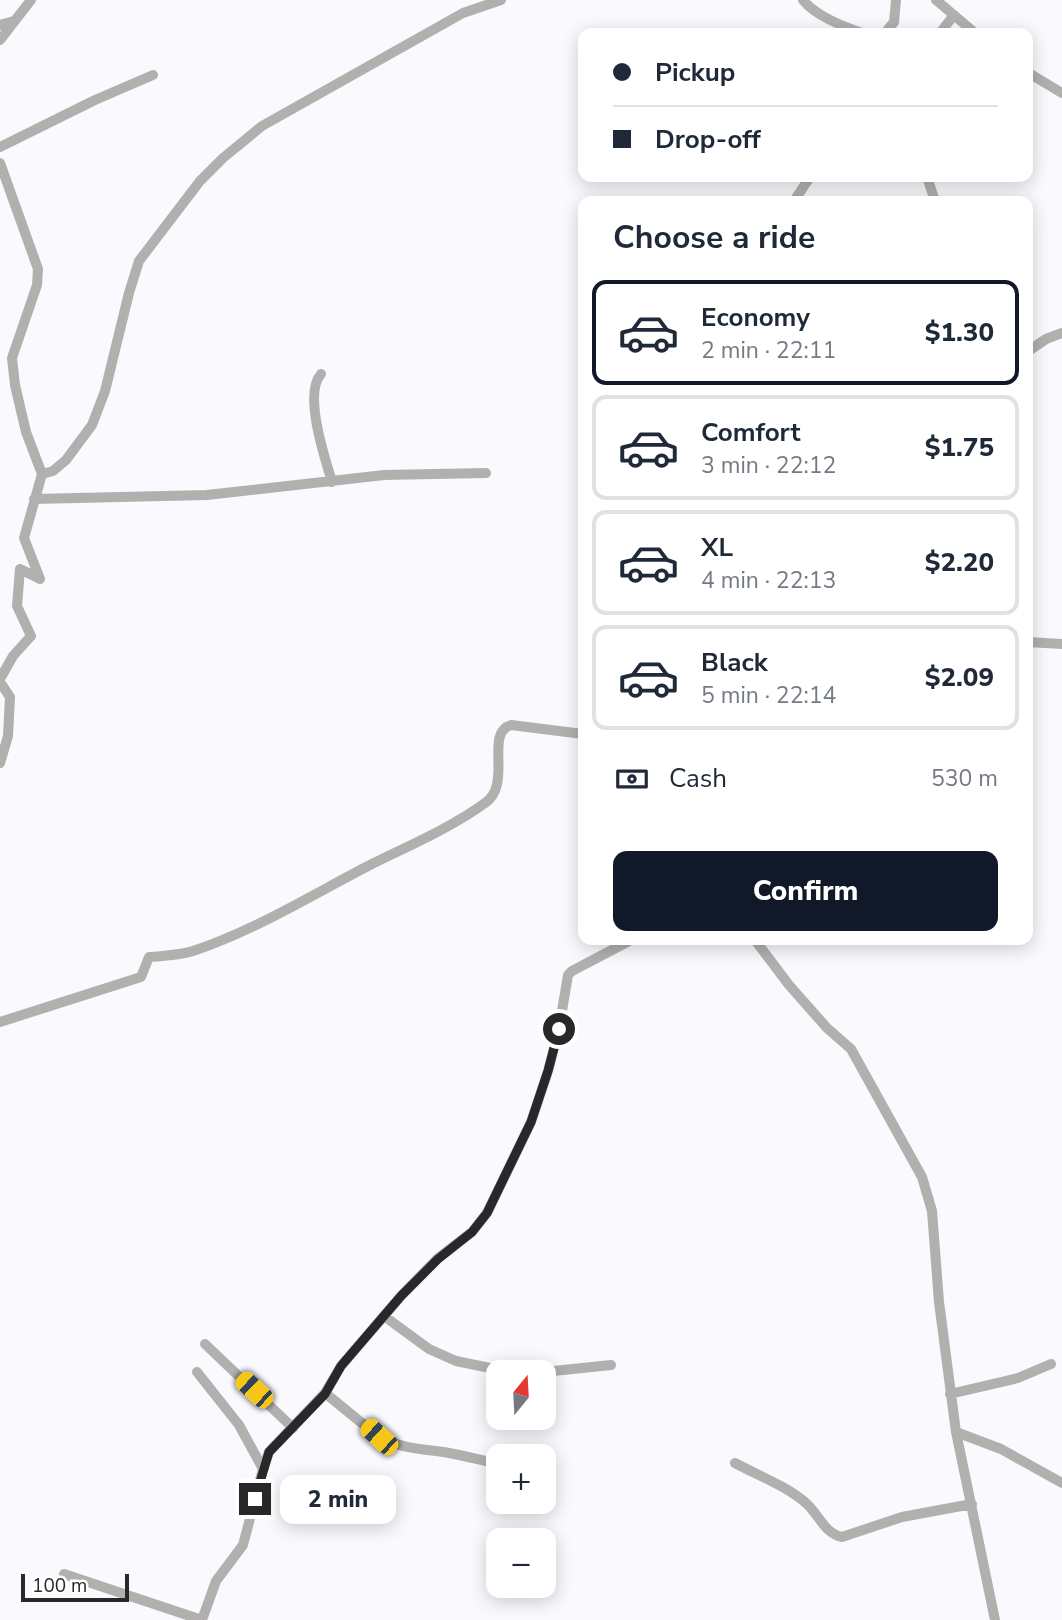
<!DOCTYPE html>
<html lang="en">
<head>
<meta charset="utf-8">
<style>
  body { margin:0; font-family:"Nunito Sans",sans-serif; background:#f6f6f7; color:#1f2937; height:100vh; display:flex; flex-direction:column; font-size:26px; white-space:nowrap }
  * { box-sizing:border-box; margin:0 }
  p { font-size:23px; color:#747a83 }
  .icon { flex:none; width:38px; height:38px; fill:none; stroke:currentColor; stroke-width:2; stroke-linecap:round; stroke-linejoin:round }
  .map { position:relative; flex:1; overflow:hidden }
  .panel { position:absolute; left:578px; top:196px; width:455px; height:749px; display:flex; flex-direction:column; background:#fff; border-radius:14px; box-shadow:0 4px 18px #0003 }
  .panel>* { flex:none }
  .banner { position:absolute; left:578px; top:28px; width:455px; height:154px; border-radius:14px; box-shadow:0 4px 18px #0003; display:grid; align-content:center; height:154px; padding:0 35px; background:#fff }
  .needle { width:46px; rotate:18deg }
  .buttons { position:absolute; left:486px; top:1360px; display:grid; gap:14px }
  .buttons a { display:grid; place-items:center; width:70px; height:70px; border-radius:14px; background:#fff; box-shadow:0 4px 18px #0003; font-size:35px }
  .scale { position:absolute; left:21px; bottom:18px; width:108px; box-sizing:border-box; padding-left:7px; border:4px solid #28282a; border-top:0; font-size:19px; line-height:24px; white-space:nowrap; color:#28282a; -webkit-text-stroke:5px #fff; paint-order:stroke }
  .end { position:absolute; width:32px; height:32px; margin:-16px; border:9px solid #28282a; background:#fff; box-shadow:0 0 0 4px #fff }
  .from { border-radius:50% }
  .bubble { position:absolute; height:49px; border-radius:14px; background:#fff; box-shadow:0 4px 18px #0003; font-size:23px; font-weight:800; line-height:49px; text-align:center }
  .car { position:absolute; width:21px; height:42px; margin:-21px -10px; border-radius:9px; box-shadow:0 0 5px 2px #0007; background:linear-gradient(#f5c518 24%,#345 0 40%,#f5c518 0 76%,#345 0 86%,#f5c518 0) }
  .banner b { display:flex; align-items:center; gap:24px; height:66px; font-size:26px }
  .banner b+b { border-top:2px solid #e0e1e3 }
  .banner i { width:18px; height:18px; background:#1f2937 }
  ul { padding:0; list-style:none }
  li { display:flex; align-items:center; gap:21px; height:105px; margin:0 14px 10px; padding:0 21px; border:4px solid #e0e1e3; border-radius:14px }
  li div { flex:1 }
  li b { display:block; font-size:26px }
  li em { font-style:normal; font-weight:800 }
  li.on { border-color:#111827 }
  li>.icon { width:63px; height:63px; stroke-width:1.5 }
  h2 { padding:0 35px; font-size:32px; line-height:84px }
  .pay { display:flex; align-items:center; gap:18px; height:77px; padding:0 35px; font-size:26px }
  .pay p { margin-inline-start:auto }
  .action { display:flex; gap:14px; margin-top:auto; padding:14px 35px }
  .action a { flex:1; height:80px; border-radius:14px; background:#111827; color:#fff; font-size:28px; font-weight:800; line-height:80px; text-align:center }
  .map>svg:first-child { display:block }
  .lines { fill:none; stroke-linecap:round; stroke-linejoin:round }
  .minor { stroke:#b2b0ae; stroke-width:10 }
  .route { stroke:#28282a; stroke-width:9 }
</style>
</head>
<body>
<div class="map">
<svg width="1062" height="1620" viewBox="0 0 1062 1620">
  <rect width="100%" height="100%" fill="#f9f9fe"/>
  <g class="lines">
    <path class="minor" d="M 803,0 C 816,16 842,26 862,33
      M 936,0 L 975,33
      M 0,25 L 14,21
      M 885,33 L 894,22 L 896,0
      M 940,33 L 954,15
      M 0,40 L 31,0
      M 1027,72 L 1062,93
      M 0,147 L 95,100 L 153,75
      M 0,163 L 38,269 L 37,285 L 12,358 L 15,385 L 26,432 L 42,474 L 24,538 L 40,579 L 20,569 L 17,606 L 31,636 L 13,656 L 0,679
      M 927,177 L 935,201
      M 794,201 L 810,177
      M 1027,352 L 1046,339 L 1062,333
      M 321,374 C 303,394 325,458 332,482
      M 42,474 L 53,471 L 66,460 L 92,425 L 105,391 L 129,293 L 139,261 L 200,181 L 223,158 L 262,126 L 463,13 L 501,0
      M 34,499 L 207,495 L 384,475 L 486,473
      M 1027,642 L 1062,644
      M 0,682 L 10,697 L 8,736 L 0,763
      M 755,940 L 789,985 L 827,1028 L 851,1049 L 922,1177 L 932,1211 L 939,1302 L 956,1432 L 995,1620
      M 0,1022 L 141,977 L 149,957 C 165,956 182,955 196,950 C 257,929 312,895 368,866 C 408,846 449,829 485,803 C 513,784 484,733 511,725 L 583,734
      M 384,1316 L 429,1349 L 456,1361 L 510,1372
      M 205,1344 L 293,1428
      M 197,1372 L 239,1425 L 263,1469
      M 544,1372 L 611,1365
      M 325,1393 L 379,1437 C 400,1448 421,1449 444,1452 C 462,1455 480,1460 499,1464
      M 950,1394 L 1018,1378 L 1051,1364
      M 956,1432 L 1001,1449 L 1062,1483
      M 735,1463 C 759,1476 787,1486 807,1504 C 819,1515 825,1534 842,1537 L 902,1517 L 972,1504
      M 544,1472 L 551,1473
      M 64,1574 L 202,1620
      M 202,1620 L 216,1581 L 243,1545 L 263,1469 L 269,1452 L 325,1393 L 341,1366 L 401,1296 L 437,1259 L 472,1232 L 487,1213 L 531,1122 L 548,1071 L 559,1029 L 568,975 L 572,971 L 631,940"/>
  </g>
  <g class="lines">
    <path class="route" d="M 255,1499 L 269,1452 L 325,1394 L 341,1366 L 401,1296 L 438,1259 L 472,1232 L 487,1213 L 531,1122 L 548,1071 L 559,1029"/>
  </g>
</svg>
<div class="buttons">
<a><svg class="needle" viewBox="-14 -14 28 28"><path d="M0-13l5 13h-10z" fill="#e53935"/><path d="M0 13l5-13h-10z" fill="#747a83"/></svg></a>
<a>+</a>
<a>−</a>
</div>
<div class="scale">100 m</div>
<i class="end from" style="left:559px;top:1029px"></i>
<i class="end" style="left:255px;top:1499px"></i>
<div class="bubble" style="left:280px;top:1475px;width:116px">2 min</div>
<i class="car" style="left:254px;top:1390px;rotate:313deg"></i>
<i class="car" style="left:379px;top:1437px;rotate:312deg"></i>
<div class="banner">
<b><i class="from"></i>Pickup</b>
<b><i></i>Drop-off</b>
</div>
<section class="panel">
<h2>Choose a ride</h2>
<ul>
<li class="on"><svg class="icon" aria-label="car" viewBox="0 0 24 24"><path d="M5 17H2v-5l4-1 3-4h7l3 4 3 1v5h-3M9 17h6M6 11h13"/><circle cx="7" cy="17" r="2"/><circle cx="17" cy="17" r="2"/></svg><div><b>Economy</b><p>2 min · 22:11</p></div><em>$1.30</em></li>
<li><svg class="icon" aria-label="car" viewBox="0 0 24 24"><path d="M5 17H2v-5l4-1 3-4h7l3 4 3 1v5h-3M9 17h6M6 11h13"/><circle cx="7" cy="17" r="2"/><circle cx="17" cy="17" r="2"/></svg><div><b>Comfort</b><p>3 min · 22:12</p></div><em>$1.75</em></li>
<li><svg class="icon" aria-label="car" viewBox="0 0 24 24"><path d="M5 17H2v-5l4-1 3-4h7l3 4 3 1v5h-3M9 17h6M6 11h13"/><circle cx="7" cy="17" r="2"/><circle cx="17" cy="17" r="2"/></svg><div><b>XL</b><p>4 min · 22:13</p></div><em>$2.20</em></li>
<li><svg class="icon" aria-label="car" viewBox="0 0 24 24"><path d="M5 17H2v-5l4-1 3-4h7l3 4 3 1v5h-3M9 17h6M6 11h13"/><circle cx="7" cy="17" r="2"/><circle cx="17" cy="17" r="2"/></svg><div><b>Black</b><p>5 min · 22:14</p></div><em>$2.09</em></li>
</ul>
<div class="pay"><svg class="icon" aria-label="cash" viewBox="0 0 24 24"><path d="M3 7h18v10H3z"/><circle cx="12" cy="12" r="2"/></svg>Cash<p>530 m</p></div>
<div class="action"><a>Confirm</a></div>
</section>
</div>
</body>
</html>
